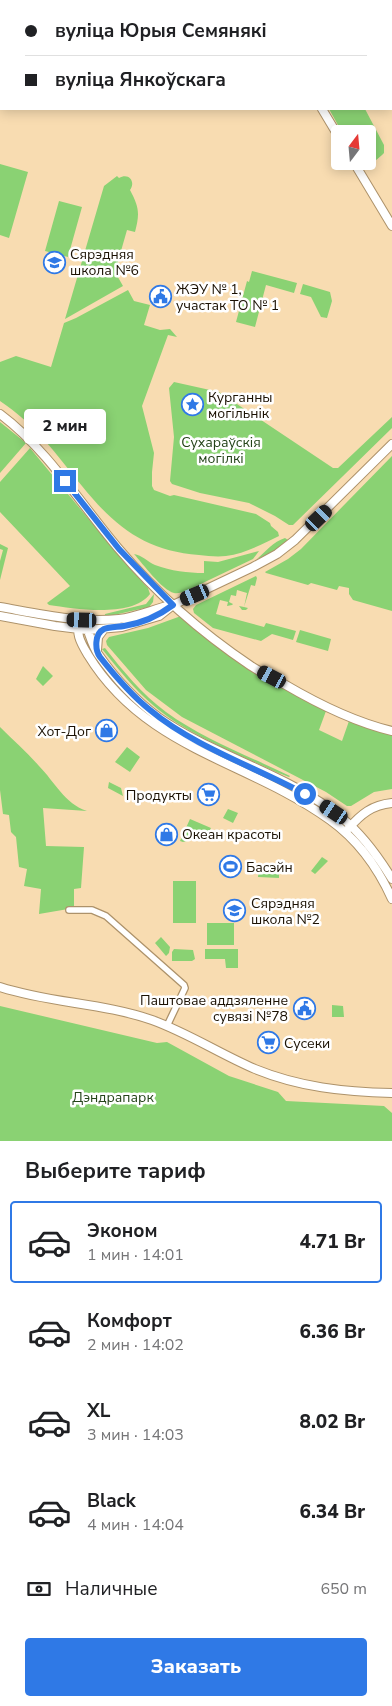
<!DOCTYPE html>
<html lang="ru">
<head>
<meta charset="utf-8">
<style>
  body { margin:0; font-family:"Nunito Sans",sans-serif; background:#f2f2f2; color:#202124; height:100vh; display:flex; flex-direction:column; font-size:19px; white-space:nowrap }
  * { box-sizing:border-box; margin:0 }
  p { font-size:16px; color:#757577 }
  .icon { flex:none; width:28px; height:28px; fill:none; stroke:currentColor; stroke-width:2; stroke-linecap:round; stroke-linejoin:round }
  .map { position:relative; height:1141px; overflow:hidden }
  .side { display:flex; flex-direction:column; background:#fff; flex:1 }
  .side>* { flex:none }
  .guide { position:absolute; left:0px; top:0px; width:392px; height:110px; box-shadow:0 2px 12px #0003; display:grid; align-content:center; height:110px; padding:0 25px; background:#fff }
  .needle { width:32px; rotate:16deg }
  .controls { position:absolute; left:331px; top:125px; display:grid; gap:10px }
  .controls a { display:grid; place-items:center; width:45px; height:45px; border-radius:5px; background:#fff; box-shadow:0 2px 12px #0003; font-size:25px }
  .end { position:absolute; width:22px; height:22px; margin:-11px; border:6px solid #2f79e6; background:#fff; box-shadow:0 0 0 2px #fff }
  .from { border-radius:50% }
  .bubble { position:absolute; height:35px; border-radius:5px; background:#fff; box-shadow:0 2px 12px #0003; font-size:16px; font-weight:800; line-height:35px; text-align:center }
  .car { position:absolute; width:15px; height:30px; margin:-15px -8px; border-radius:6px; box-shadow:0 0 4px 1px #0007; background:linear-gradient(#222 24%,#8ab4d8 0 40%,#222 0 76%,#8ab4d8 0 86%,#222 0) }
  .guide b { display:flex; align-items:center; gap:18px; height:48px; font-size:19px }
  .guide b+b { border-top:1px solid #e0e0e0 }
  .guide i { width:12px; height:12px; background:#202124 }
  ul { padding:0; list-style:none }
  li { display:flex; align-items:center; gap:15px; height:82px; margin:0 10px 8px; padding:0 15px; border:2px solid transparent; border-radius:5px }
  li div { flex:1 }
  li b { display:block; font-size:19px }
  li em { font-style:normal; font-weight:800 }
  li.on { border-color:#2f79e6 }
  li>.icon { width:45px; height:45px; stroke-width:1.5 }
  h2 { padding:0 25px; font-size:22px; line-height:60px }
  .pay { display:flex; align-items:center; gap:12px; height:55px; padding:0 25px; font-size:19px }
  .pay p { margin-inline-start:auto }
  .button { display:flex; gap:10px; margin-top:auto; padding:10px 25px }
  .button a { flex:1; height:58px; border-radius:5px; background:#2f79e6; color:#fff; font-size:20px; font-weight:800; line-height:58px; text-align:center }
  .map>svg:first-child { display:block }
  .green { fill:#8ad273 }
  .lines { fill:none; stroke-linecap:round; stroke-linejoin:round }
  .street-casing { stroke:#ad926a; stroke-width:8 }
  .secondary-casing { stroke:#ad926a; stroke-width:10 }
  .street { stroke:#fff; stroke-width:5.5 }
  .secondary { stroke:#fff; stroke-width:8 }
  .route { stroke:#2f79e6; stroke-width:6 }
  .labels { text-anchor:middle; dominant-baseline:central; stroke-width:5; stroke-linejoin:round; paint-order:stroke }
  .poi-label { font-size:14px; fill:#1b1103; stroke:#fff; text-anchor:start }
  .park-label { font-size:14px; fill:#25441a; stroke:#fff }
</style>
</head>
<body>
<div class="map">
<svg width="392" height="1141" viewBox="0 0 392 1141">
  <rect width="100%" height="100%" fill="#f8dcb1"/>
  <path class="green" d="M 329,109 L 365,109 L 384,145 L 384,153 C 377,160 367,169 358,161 L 368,161 L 368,134 L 343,134 Z
    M 0,164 L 28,172 L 9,238 L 0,235 Z
    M 117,176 L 119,178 C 129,172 136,182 130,190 C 139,207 140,213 135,232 L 127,230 L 115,272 L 123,286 L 65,319 L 104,186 Z
    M 59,201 L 82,207 L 68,257 L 45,251 Z
    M 252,271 L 297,283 L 294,293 L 266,285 L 255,327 L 236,322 L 247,281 L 249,282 Z
    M 303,284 L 330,292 L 332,301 L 327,318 L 321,317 L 311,297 L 300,294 Z
    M 128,290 L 134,301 L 150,305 L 144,325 L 160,330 L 170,329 L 177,337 L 168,335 L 142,406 L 154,453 L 152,472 L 152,486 L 154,490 L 170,496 L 174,495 L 256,514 L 270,523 L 271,526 L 278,532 L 279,536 C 262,544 244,554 226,556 C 217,557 208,556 199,555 C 146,551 115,527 82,486 C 56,454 35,424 0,401 L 0,362 L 16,356 L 51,367 L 64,323 L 76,318 Z
    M 174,382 L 219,392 L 333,468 L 338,468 L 392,417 L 392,428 L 293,525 L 289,525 L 275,516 L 249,503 L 200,493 L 172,484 L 170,481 L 174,437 L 169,388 Z
    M 0,422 L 26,443 L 0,473 Z
    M 30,448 L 125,563 L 148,588 L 150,594 C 132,618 76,609 49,605 L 47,603 L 70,586 L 0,512 L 0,482 Z
    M 392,456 L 392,611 L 353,600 L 349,594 L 349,588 L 339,586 L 337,590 L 311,583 L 308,585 L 266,573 L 265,572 L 288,559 L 301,549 Z
    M 285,538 L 288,540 L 287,542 L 272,553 L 257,559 C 266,551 273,542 285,538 Z
    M 0,544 L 8,548 L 0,580 L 0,561 L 3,550 L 0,549 Z
    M 259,551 L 253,559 L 186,591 C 182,592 178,594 174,593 C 162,590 143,564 134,554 C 142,555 148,562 155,565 C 171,571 188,573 204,573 L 204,561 L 218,562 Z
    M 256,576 L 257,578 L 255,586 L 251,585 L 244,607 L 248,608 L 246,610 L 242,610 L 239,606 L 244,607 L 247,593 L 237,590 L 236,596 L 231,595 L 229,602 L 233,604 L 232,605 L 227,606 L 228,602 L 220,600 L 216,614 L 264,627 L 266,623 L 296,631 L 293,640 L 272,634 L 261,641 L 213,628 L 194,613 L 193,609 L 196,605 Z
    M 154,594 L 153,602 L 149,607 L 105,617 L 105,614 L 146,604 Z
    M 181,616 L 209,638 L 326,711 L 319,730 L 342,741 L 349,721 L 392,734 L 392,789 L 374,792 L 351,806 L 347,806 L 326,792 L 182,717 L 146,690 L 107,645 L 106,641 L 109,637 L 148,628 Z
    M 300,630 L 331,639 L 328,651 L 296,642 Z
    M 105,648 C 123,671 142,694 166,712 C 203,739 249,756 290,776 L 289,777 L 276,772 C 236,753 188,735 154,706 C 135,690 118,669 102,649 Z
    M 95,656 L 110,675 L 157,721 L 193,742 L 303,797 L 336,818 L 336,819 L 302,798 L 180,736 L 146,715 L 121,691 Z
    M 43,666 L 53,676 L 43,686 L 36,679 Z
    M 0,727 C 13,740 27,752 39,766 C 54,781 65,804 87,811 L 43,808 L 46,846 L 84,847 L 81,888 L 74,889 L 74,908 L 39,914 L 41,889 L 24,886 L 27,869 L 19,867 L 16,837 L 11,832 L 9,815 L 3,814 L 0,790 Z
    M 127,747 L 140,757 L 130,772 L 115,762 Z
    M 109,782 L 121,788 L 123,796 L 108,788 Z
    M 228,809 L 238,813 L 233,823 L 223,818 Z
    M 190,819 L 211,828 L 207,836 L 183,842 L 180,841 Z
    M 322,857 L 328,861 L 315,874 L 311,871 Z
    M 259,869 L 275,870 L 279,872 L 279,878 L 258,877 Z
    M 173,881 L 196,881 L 196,923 L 173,923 Z
    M 207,923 L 234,923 L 234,945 L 207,945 Z
    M 161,937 L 170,947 L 169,953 L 166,956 L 155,943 Z
    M 174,949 L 193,950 L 195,959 L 192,961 L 172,961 L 172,952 Z
    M 205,949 L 238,949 L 238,968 L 226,968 L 225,959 L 205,959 Z
    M 332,1005 L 343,1006 L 344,1017 L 332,1017 Z
    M 0,1006 L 157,1043 L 167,1042 L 229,1076 L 278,1092 L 286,1101 L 384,1106 L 392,1113 L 392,1141 L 0,1141 Z"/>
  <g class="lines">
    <defs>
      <path id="street" d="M 69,910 L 92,910 L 106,916 L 184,985 L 185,988 L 167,1026"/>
      <path id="secondary" d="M 264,0 L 264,1
        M 274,1 L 276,0
        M 0,88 L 1,88
        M 322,109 L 340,139
        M 353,161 L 392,226
        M 0,414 C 47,449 80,503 118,548 C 156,593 202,633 251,666 C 262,673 273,678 284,684 C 318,704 354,722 392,731
        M 0,607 C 40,614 78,623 119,619 C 136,617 154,609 171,605
        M 0,616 L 55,626 L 87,630 L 122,627 L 159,616 L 173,605 L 253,567 L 277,554 L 295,540 L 392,444
        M 82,620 C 73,631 82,645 88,655 C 146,750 247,760 330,820 C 358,840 378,868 392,899
        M 86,626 C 90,635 92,645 98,654 C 114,677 135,700 158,717 C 215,757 287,773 342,818 C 363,835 378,856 392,879
        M 97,650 L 98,637 L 104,629
        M 348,829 C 361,814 372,805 392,803
        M 0,987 C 49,1003 103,1003 152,1020 C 188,1033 220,1054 255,1069 C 299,1087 344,1092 392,1093"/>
    </defs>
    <use href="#street" class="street-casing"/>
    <use href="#secondary" class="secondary-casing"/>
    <use href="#street" class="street"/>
    <use href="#secondary" class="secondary"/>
  </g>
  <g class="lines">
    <path class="route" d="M 65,481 L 119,549 L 173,605 C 157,617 143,623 124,626 C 118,627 109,627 104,629 C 94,634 95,650 100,657 C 115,676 131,695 150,710 C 193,746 255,767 305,794"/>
  </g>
  <defs>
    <symbol id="school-ring" viewBox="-11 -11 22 22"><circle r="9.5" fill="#fff" stroke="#2f79e6" stroke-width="1.5"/><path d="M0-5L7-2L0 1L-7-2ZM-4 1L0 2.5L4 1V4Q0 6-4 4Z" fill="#2f79e6"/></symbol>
    <symbol id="civic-ring" viewBox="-11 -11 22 22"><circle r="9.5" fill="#fff" stroke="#2f79e6" stroke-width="1.5"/><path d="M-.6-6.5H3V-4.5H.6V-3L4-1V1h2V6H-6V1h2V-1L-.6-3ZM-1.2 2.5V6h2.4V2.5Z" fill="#2f79e6"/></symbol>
    <symbol id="sight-ring" viewBox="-11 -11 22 22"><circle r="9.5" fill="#fff" stroke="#2f79e6" stroke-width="1.5"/><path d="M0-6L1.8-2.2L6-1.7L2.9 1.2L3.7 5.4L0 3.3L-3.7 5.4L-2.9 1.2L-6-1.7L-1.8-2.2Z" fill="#2f79e6"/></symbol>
    <symbol id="shop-ring" viewBox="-11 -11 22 22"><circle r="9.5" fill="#fff" stroke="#2f79e6" stroke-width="1.5"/><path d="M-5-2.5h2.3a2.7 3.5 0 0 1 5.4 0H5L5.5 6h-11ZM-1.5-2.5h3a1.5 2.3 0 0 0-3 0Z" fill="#2f79e6"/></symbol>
    <symbol id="supermarket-ring" viewBox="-11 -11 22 22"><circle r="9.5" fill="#fff" stroke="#2f79e6" stroke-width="1.5"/><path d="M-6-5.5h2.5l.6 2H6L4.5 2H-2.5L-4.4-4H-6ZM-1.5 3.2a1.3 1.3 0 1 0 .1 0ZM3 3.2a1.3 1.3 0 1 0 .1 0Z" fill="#2f79e6"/></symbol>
    <symbol id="stadium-ring" viewBox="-11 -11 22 22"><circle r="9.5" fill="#fff" stroke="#2f79e6" stroke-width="1.5"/><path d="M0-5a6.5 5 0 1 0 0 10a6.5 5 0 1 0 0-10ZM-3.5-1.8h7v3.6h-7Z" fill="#2f79e6"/></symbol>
  </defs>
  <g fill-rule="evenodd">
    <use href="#school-ring" x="42" y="250" width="25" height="25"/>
    <use href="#civic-ring" x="148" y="284" width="25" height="25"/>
    <use href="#sight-ring" x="180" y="392" width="25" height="25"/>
    <use href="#shop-ring" x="94" y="718" width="25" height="25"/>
    <use href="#supermarket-ring" x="196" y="782" width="25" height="25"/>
    <use href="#shop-ring" x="154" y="822" width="25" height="25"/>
    <use href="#stadium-ring" x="218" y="854" width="25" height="25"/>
    <use href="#school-ring" x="222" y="898" width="25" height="25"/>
    <use href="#civic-ring" x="292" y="996" width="25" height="25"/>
    <use href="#supermarket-ring" x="256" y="1030" width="25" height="25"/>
  </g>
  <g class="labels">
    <g class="poi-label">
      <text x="70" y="254">Сярэдняя<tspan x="70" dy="16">школа №6</tspan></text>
      <text x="176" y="289">ЖЭУ № 1,<tspan x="176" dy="16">участак ТО № 1</tspan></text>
      <text x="208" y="397">Курганны<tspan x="208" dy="16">могільнік</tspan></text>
      <text x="91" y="731" text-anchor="end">Хот-Дог</text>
      <text x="192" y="795" text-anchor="end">Продукты</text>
      <text x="182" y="834">Океан красоты</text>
      <text x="246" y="867">Басэйн</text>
      <text x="251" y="903">Сярэдняя<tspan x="251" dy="16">школа №2</tspan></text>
      <text x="288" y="1000" text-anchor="end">Паштовае аддзяленне<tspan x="288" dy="16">сувязі №78</tspan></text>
      <text x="284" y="1043">Сусеки</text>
    </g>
    <g class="park-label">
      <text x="221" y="442">Сухараўскія<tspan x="221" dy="16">могілкі</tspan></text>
      <text x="113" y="1097">Дэндрапарк</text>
    </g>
  </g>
</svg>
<div class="controls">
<a><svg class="needle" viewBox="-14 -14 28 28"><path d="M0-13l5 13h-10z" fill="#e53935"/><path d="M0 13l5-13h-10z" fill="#757577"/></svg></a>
</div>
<i class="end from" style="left:305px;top:794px"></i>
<i class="end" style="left:65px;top:481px"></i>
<div class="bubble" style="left:24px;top:409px;width:82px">2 мин</div>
<i class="car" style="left:319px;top:518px;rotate:46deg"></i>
<i class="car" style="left:195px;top:595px;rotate:247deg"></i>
<i class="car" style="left:82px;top:620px;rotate:272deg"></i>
<i class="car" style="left:272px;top:677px;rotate:298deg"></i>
<i class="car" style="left:334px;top:812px;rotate:304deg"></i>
<div class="guide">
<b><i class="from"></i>вуліца Юрыя Семянякі</b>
<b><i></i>вуліца Янкоўскага</b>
</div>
</div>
<section class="side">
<h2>Выберите тариф</h2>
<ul>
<li class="on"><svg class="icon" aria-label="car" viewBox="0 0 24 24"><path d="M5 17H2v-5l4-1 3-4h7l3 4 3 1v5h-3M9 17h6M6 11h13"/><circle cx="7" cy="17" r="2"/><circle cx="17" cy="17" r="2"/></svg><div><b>Эконом</b><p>1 мин · 14:01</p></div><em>4.71 Br</em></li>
<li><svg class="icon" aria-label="car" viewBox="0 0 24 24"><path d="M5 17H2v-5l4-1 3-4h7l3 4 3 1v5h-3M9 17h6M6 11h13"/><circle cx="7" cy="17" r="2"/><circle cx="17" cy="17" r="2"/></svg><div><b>Комфорт</b><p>2 мин · 14:02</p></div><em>6.36 Br</em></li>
<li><svg class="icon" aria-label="car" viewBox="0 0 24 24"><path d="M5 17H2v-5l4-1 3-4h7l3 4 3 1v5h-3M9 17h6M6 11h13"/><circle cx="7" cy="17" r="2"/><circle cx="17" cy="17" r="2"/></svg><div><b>XL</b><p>3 мин · 14:03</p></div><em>8.02 Br</em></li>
<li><svg class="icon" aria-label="car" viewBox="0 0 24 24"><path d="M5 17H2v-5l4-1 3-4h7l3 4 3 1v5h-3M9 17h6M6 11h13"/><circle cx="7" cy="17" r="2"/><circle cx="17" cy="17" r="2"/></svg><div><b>Black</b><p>4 мин · 14:04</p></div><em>6.34 Br</em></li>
</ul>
<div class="pay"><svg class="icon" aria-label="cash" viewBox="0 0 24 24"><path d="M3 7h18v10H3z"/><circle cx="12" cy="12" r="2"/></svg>Наличные<p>650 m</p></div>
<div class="button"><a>Заказать</a></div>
</section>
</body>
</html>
